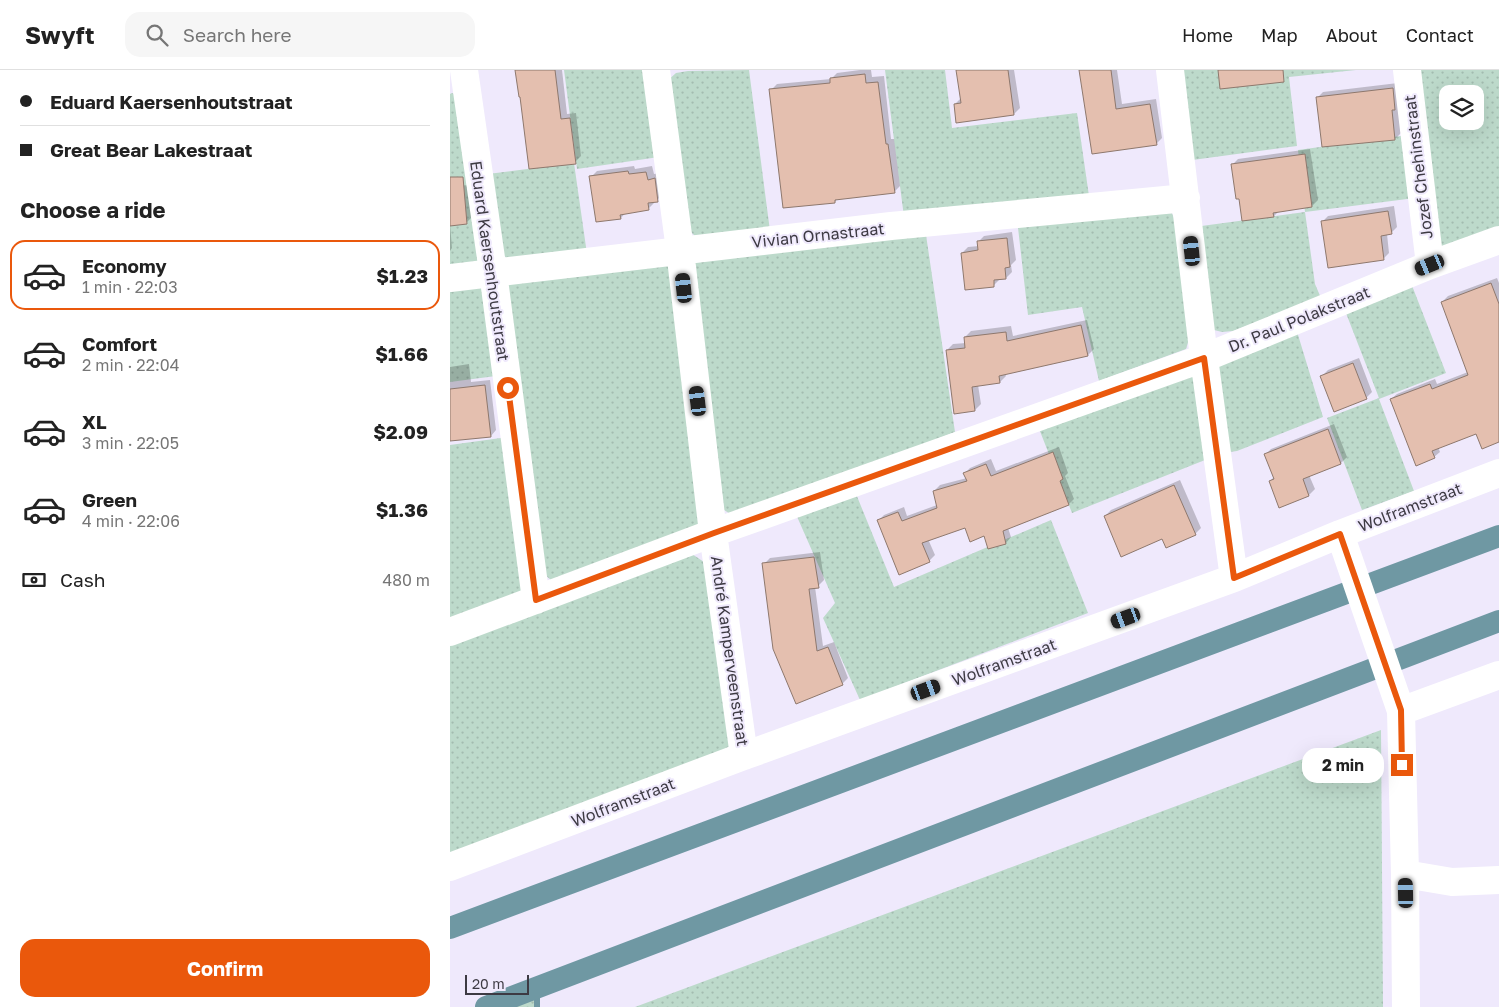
<!DOCTYPE html>
<html lang="en">
<head>
<meta charset="utf-8">
<style>
  body { margin:0; font-family:"Golos Text",sans-serif; background:#f6f6f6; color:#222; height:100vh; display:flex; flex-direction:column; font-size:19px; white-space:nowrap }
  * { box-sizing:border-box; margin:0 }
  p { font-size:16px; color:#767676 }
  .icon { flex:none; width:28px; height:28px; fill:none; stroke:currentColor; stroke-width:2; stroke-linecap:round; stroke-linejoin:round }
  .map { position:relative; flex:1; overflow:hidden }
  .sheet { display:flex; flex-direction:column; background:#fff; width:450px }
  .sheet>* { flex:none }
  .guide { display:grid; align-content:center; height:110px; padding:0 20px; background:#fff }
  .buttons { position:absolute; left:989px; top:15px; display:grid; gap:10px }
  .buttons a { display:grid; place-items:center; width:45px; height:45px; border-radius:10px; background:#fff; box-shadow:0 5px 20px #0002; font-size:25px }
  .scale { position:absolute; left:15px; bottom:12px; width:64px; box-sizing:border-box; padding-left:5px; border:2px solid #3d3a43; border-top:0; font-size:14px; line-height:18px; white-space:nowrap; color:#3d3a43; -webkit-text-stroke:4px #efe9fc; paint-order:stroke }
  .end { position:absolute; width:22px; height:22px; margin:-11px; border:6px solid #ea580c; background:#fff; box-shadow:0 0 0 2px #fff }
  .from { border-radius:50% }
  .bubble { position:absolute; height:35px; border-radius:15px; background:#fff; box-shadow:0 5px 20px #0002; font-size:16px; font-weight:700; line-height:35px; text-align:center }
  .car { position:absolute; width:15px; height:30px; margin:-15px -8px; border-radius:6px; box-shadow:0 0 4px 1px #0007; background:linear-gradient(#222 24%,#8ab4d8 0 40%,#222 0 76%,#8ab4d8 0 86%,#222 0) }
  .guide b { display:flex; align-items:center; gap:18px; height:48px; font-size:19px }
  .guide b+b { border-top:1px solid #e0e0e0 }
  .guide i { width:12px; height:12px; background:#222 }
  ul { padding:0; list-style:none }
  li { display:flex; align-items:center; gap:15px; height:70px; margin:0 10px 8px; padding:0 10px; border:2px solid transparent; border-radius:15px }
  li div { flex:1 }
  li b { display:block; font-size:19px }
  li em { font-style:normal; font-weight:700 }
  li.on { border-color:#ea580c }
  li>.icon { width:45px; height:45px; stroke-width:1.5 }
  h2 { padding:0 20px; font-size:22px; line-height:60px }
  .pay { display:flex; align-items:center; gap:12px; height:55px; padding:0 20px; font-size:19px }
  .pay p { margin-inline-start:auto }
  .cta { display:flex; gap:10px; margin-top:auto; padding:10px 20px }
  .cta a { flex:1; height:58px; border-radius:15px; background:#ea580c; color:#fff; font-size:20px; font-weight:700; line-height:58px; text-align:center }
  header { display:flex; align-items:center; gap:30px; box-sizing:border-box; height:70px; padding:0 25px; background:#fff; border-bottom:1px solid #e0e0e0 }
  header strong { font-size:24px }
  nav { display:flex; gap:28px; margin-inline-start:auto; font-size:18px }
  .search { width:350px; height:45px; background:#f6f6f6; display:flex; align-items:center; gap:12px; box-sizing:border-box; padding:0 18px; border-radius:15px; color:#767676; font-size:19px }
  main { display:flex; flex:1; min-height:0 }
  .map>svg:first-child { display:block }
  .grass { fill:url(#grass-dots); fill-rule:evenodd }
  .shadow { fill:#0003 }
  .lines { fill:none; stroke-linecap:round; stroke-linejoin:round }
  .stream { stroke:#6f98a3; stroke-width:6 }
  .canal { stroke:#6f98a3; stroke-width:22 }
  .building { fill:#e4bfaf; stroke:#8e786d }
  .minor { stroke:#fff; stroke-width:28 }
  .route { stroke:#ea580c; stroke-width:6 }
  .labels { text-anchor:middle; dominant-baseline:central; stroke-width:4; stroke-linejoin:round; paint-order:stroke }
  .street-label { font-size:16px; fill:#3d3a43; stroke:#efe9fc }
</style>
</head>
<body>
<header>
<strong>Swyft</strong>
<div class="search"><svg class="icon" aria-label="search" viewBox="0 0 24 24"><circle cx="10" cy="10" r="6"/><path d="M15 15l6 6"/></svg>Search here</div>
<nav><a>Home</a><a>Map</a><a>About</a><a>Contact</a></nav>
</header>
<main>
<section class="sheet">
<div class="guide">
<b><i class="from"></i>Eduard Kaersenhoutstraat</b>
<b><i></i>Great Bear Lakestraat</b>
</div>
<h2>Choose a ride</h2>
<ul>
<li class="on"><svg class="icon" aria-label="car" viewBox="0 0 24 24"><path d="M5 17H2v-5l4-1 3-4h7l3 4 3 1v5h-3M9 17h6M6 11h13"/><circle cx="7" cy="17" r="2"/><circle cx="17" cy="17" r="2"/></svg><div><b>Economy</b><p>1 min · 22:03</p></div><em>$1.23</em></li>
<li><svg class="icon" aria-label="car" viewBox="0 0 24 24"><path d="M5 17H2v-5l4-1 3-4h7l3 4 3 1v5h-3M9 17h6M6 11h13"/><circle cx="7" cy="17" r="2"/><circle cx="17" cy="17" r="2"/></svg><div><b>Comfort</b><p>2 min · 22:04</p></div><em>$1.66</em></li>
<li><svg class="icon" aria-label="car" viewBox="0 0 24 24"><path d="M5 17H2v-5l4-1 3-4h7l3 4 3 1v5h-3M9 17h6M6 11h13"/><circle cx="7" cy="17" r="2"/><circle cx="17" cy="17" r="2"/></svg><div><b>XL</b><p>3 min · 22:05</p></div><em>$2.09</em></li>
<li><svg class="icon" aria-label="car" viewBox="0 0 24 24"><path d="M5 17H2v-5l4-1 3-4h7l3 4 3 1v5h-3M9 17h6M6 11h13"/><circle cx="7" cy="17" r="2"/><circle cx="17" cy="17" r="2"/></svg><div><b>Green</b><p>4 min · 22:06</p></div><em>$1.36</em></li>
</ul>
<div class="pay"><svg class="icon" aria-label="cash" viewBox="0 0 24 24"><path d="M3 7h18v10H3z"/><circle cx="12" cy="12" r="2"/></svg>Cash<p>480 m</p></div>
<div class="cta"><a>Confirm</a></div>
</section>
<div class="map">
<svg width="1049" height="937" viewBox="0 0 1049 937">
  <defs>
    <pattern id="grass-dots" width="8" height="8" patternUnits="userSpaceOnUse" patternTransform="scale(1.25)"><rect width="8" height="8" fill="#bddacb"/><path d="M2 2h.1M6 6h.1" fill="none" stroke="#a3bcb0" stroke-width="1.8" stroke-linecap="round"/></pattern>
  </defs>
  <rect width="100%" height="100%" fill="#efe9fc"/>
  <path class="grass" d="M 114,0 L 197,0 L 209,87 L 127,99 Z
    M 299,0 L 320,161 L 246,167 L 240,161 L 216,12 L 226,3 L 238,1 Z
    M 435,0 L 495,0 L 502,58 L 627,43 L 639,126 L 454,147 Z
    M 724,0 L 906,0 L 839,7 L 847,76 L 735,91 Z
    M 961,0 L 1049,0 L 1049,163 L 993,177 L 984,171 ZM 998,24 L 1025,24 L 1025,51 L 998,51 Z
    M 2,23 L 10,27 L 29,196 L 0,203 L 0,24 Z
    M 958,65 L 965,128 L 855,142 L 865,214 L 871,228 L 783,261 L 772,262 L 764,260 L 744,157 L 855,142 L 848,80 Z
    M 124,93 L 137,184 L 61,192 L 53,185 L 38,104 Z
    M 719,137 L 725,150 L 739,269 L 736,279 L 649,311 L 632,237 L 578,245 L 567,149 Z
    M 475,158 L 505,362 L 291,446 L 282,445 L 274,440 L 244,190 Z
    M 221,187 L 253,443 L 248,458 L 102,511 L 93,503 L 52,213 Z
    M 22,213 L 32,218 L 46,306 L 0,312 L 0,216 Z
    M 961,213 L 996,303 L 929,329 L 964,421 L 912,440 L 877,348 L 929,328 L 894,238 Z
    M 845,255 L 873,347 L 787,381 L 773,383 L 760,288 Z
    M 742,304 L 745,313 L 755,390 L 622,443 L 586,351 Z
    M 58,367 L 72,522 L 0,555 L 0,375 Z
    M 404,419 L 444,517 L 601,450 L 638,543 L 410,630 L 373,548 L 385,533 L 345,442 Z
    M 242,484 L 254,492 L 281,675 L 267,685 L 0,786 L 0,569 Z
    M 931,660 L 933,937 L 185,937 Z
    M 87,917 L 87,937 L 36,937 Z"/>
  <path class="shadow" d="M 67,0 L 112,0 L 117,44 L 126,43 L 131,86 L 125,92 Z
    M 410,0 L 421,0 L 422,7 L 434,6 L 441,69 L 444,69 L 450,116 L 444,122 L 387,129 L 385,132 L 321,20 L 327,14 L 381,9 L 387,3 Z
    M 508,0 L 564,0 L 570,38 L 564,44 L 505,34 L 511,28 Z
    M 630,0 L 667,0 L 672,34 L 706,29 L 712,68 L 706,74 L 635,26 Z
    M 948,13 L 951,63 L 945,69 L 873,75 L 867,28 L 873,22 Z
    M 860,79 L 868,130 L 862,136 L 829,141 L 824,146 L 782,95 L 788,89 Z
    M 184,96 L 185,99 L 202,96 L 204,104 L 210,103 L 213,124 L 207,130 L 204,131 L 204,133 L 198,139 L 176,142 L 171,148 L 141,107 L 147,101 Z
    M 23,115 L 25,144 L 16,153 L 0,154 L 2,178 L 0,181 L 0,116 Z
    M 944,136 L 947,157 L 941,163 L 937,164 L 939,183 L 933,189 L 872,152 L 878,146 Z
    M 562,162 L 566,190 L 561,195 L 562,202 L 556,208 L 550,209 L 544,215 L 512,183 L 518,177 L 529,176 L 528,172 L 534,166 Z
    M 1047,208 L 1049,213 L 1049,371 L 1027,362 L 988,377 L 990,382 L 984,387 L 941,329 L 947,324 L 985,309 L 987,314 L 1018,302 L 992,232 L 998,226 Z
    M 637,250 L 644,279 L 638,285 L 555,303 L 556,306 L 550,312 L 528,315 L 531,334 L 525,340 L 497,280 L 503,274 L 516,273 L 515,267 L 521,261 L 561,256 L 563,266 Z
    M 909,288 L 922,322 L 916,328 L 872,306 L 878,300 Z
    M 19,294 L 21,312 L 40,310 L 46,360 L 41,366 L 0,370 L 0,297 Z
    M 884,354 L 897,387 L 891,393 L 859,405 L 865,419 L 859,425 L 820,411 L 824,407 L 815,385 L 821,379 Z
    M 609,377 L 618,403 L 615,406 L 624,429 L 619,434 L 558,458 L 561,467 L 556,473 L 539,478 L 535,464 L 515,456 L 478,469 L 485,485 L 479,491 L 428,451 L 434,445 L 454,437 L 457,446 L 487,435 L 484,421 L 490,415 L 517,408 L 515,403 L 520,398 L 541,389 L 546,401 Z
    M 730,410 L 751,458 L 745,464 L 713,468 L 655,446 L 661,440 Z
    M 370,482 L 374,510 L 368,516 L 365,517 L 373,576 L 384,572 L 398,608 L 392,614 L 347,632 L 314,494 L 320,488 Z"/>
  <g class="lines">
    <path class="stream" d="M 87,937 L 87,917"/>
    <path class="canal" d="M 0,858 L 1049,466
      M 36,937 L 1049,551"/>
  </g>
  <path class="building" d="M 65,0 L 105,0 L 111,49 L 120,48 L 126,94 L 79,99 L 70,27 L 69,27 Z
    M 506,0 L 558,0 L 564,45 L 506,53 L 504,34 L 511,33 Z
    M 629,0 L 661,0 L 666,39 L 700,34 L 707,75 L 642,84 Z
    M 768,0 L 833,0 L 834,12 L 770,19 Z
    M 415,4 L 416,13 L 428,12 L 436,74 L 438,74 L 445,123 L 385,130 L 385,133 L 333,138 L 319,19 L 380,13 L 380,8 Z
    M 943,18 L 945,40 L 942,40 L 945,70 L 872,77 L 866,27 Z
    M 855,84 L 862,137 L 823,143 L 824,147 L 792,151 L 789,129 L 786,129 L 781,94 Z
    M 178,101 L 179,104 L 196,102 L 198,110 L 205,108 L 208,132 L 198,133 L 199,140 L 170,145 L 171,149 L 146,152 L 139,106 Z
    M 0,107 L 13,107 L 17,154 L 0,156 Z
    M 938,141 L 942,164 L 931,166 L 934,190 L 878,198 L 871,151 Z
    M 557,168 L 560,197 L 555,198 L 556,209 L 544,210 L 544,217 L 515,220 L 511,183 L 528,180 L 527,171 Z
    M 1041,213 L 1049,234 L 1049,372 L 1032,379 L 1026,364 L 982,381 L 985,388 L 966,396 L 940,329 L 980,314 L 982,319 L 1018,305 L 991,232 Z
    M 631,255 L 638,286 L 549,306 L 550,313 L 522,317 L 525,341 L 504,344 L 496,280 L 515,278 L 514,267 L 556,262 L 557,271 Z
    M 903,293 L 917,329 L 884,342 L 870,306 Z
    M 35,315 L 41,367 L 0,371 L 0,319 Z
    M 878,359 L 891,394 L 853,409 L 859,426 L 829,438 L 819,411 L 824,409 L 814,384 Z
    M 603,382 L 613,409 L 610,411 L 619,435 L 553,461 L 556,474 L 538,479 L 534,466 L 520,472 L 515,458 L 472,473 L 480,492 L 449,505 L 427,450 L 448,442 L 452,451 L 487,438 L 483,421 L 517,411 L 513,403 L 536,394 L 541,406 Z
    M 724,415 L 746,465 L 716,478 L 712,469 L 671,487 L 654,446 Z
    M 364,487 L 369,518 L 359,519 L 367,581 L 378,577 L 393,615 L 346,634 L 323,579 L 312,493 Z"/>
  <g class="lines">
    <path class="minor" d="M 14,0 L 43,202 L 86,530
      M 206,0 L 230,180 L 263,463 L 294,686
      M 720,0 L 754,288 L 784,508
      M 957,0 L 980,195
      M 0,208 L 441,156 L 736,128
      M 890,464 L 951,641 L 955,804 L 956,937
      M 0,562 L 263,463 L 754,288 L 980,195 L 1049,170
      M 951,641 L 1049,605
      M 0,797 L 294,686 L 784,508 L 890,464 L 1049,403
      M 955,804 L 1002,812 L 1049,810"/>
  </g>
  <g class="lines">
    <path class="route" d="M 58,318 L 86,530 L 264,463 L 754,288 L 784,508 L 890,464 L 951,640 L 952,695"/>
  </g>
  <g class="labels">
    <g class="street-label">
      <text transform="translate(968 97) rotate(-97)">Jozef Chehinstraat</text>
      <text transform="translate(368 165) rotate(-6)">Vivian Ornastraat</text>
      <text transform="translate(40 191) rotate(82)">Eduard Kaersenhoutstraat</text>
      <text transform="translate(849 249) rotate(-22)">Dr. Paul Polakstraat</text>
      <text transform="translate(960 437) rotate(-21)">Wolframstraat</text>
      <text transform="translate(280 581) rotate(82)">André Kamperveenstraat</text>
      <text transform="translate(554 592) rotate(-20)">Wolframstraat</text>
      <text transform="translate(173 732) rotate(-21)">Wolframstraat</text>
    </g>
  </g>
</svg>
<div class="buttons">
<a><svg class="icon" aria-label="layers" viewBox="0 0 24 24"><path d="M12 4l9 5-9 5-9-5zM3 14l9 5 9-5"/></svg></a>
</div>
<div class="scale">20 m</div>
<i class="end from" style="left:58px;top:318px"></i>
<i class="end" style="left:952px;top:695px"></i>
<div class="bubble" style="left:852px;top:678px;width:82px">2 min</div>
<i class="car" style="left:742px;top:181px;rotate:354deg"></i>
<i class="car" style="left:980px;top:195px;rotate:248deg"></i>
<i class="car" style="left:234px;top:218px;rotate:354deg"></i>
<i class="car" style="left:248px;top:331px;rotate:353deg"></i>
<i class="car" style="left:676px;top:548px;rotate:250deg"></i>
<i class="car" style="left:476px;top:620px;rotate:70deg"></i>
<i class="car" style="left:956px;top:823px;rotate:359deg"></i>
</div>
</main>
</body>
</html>
